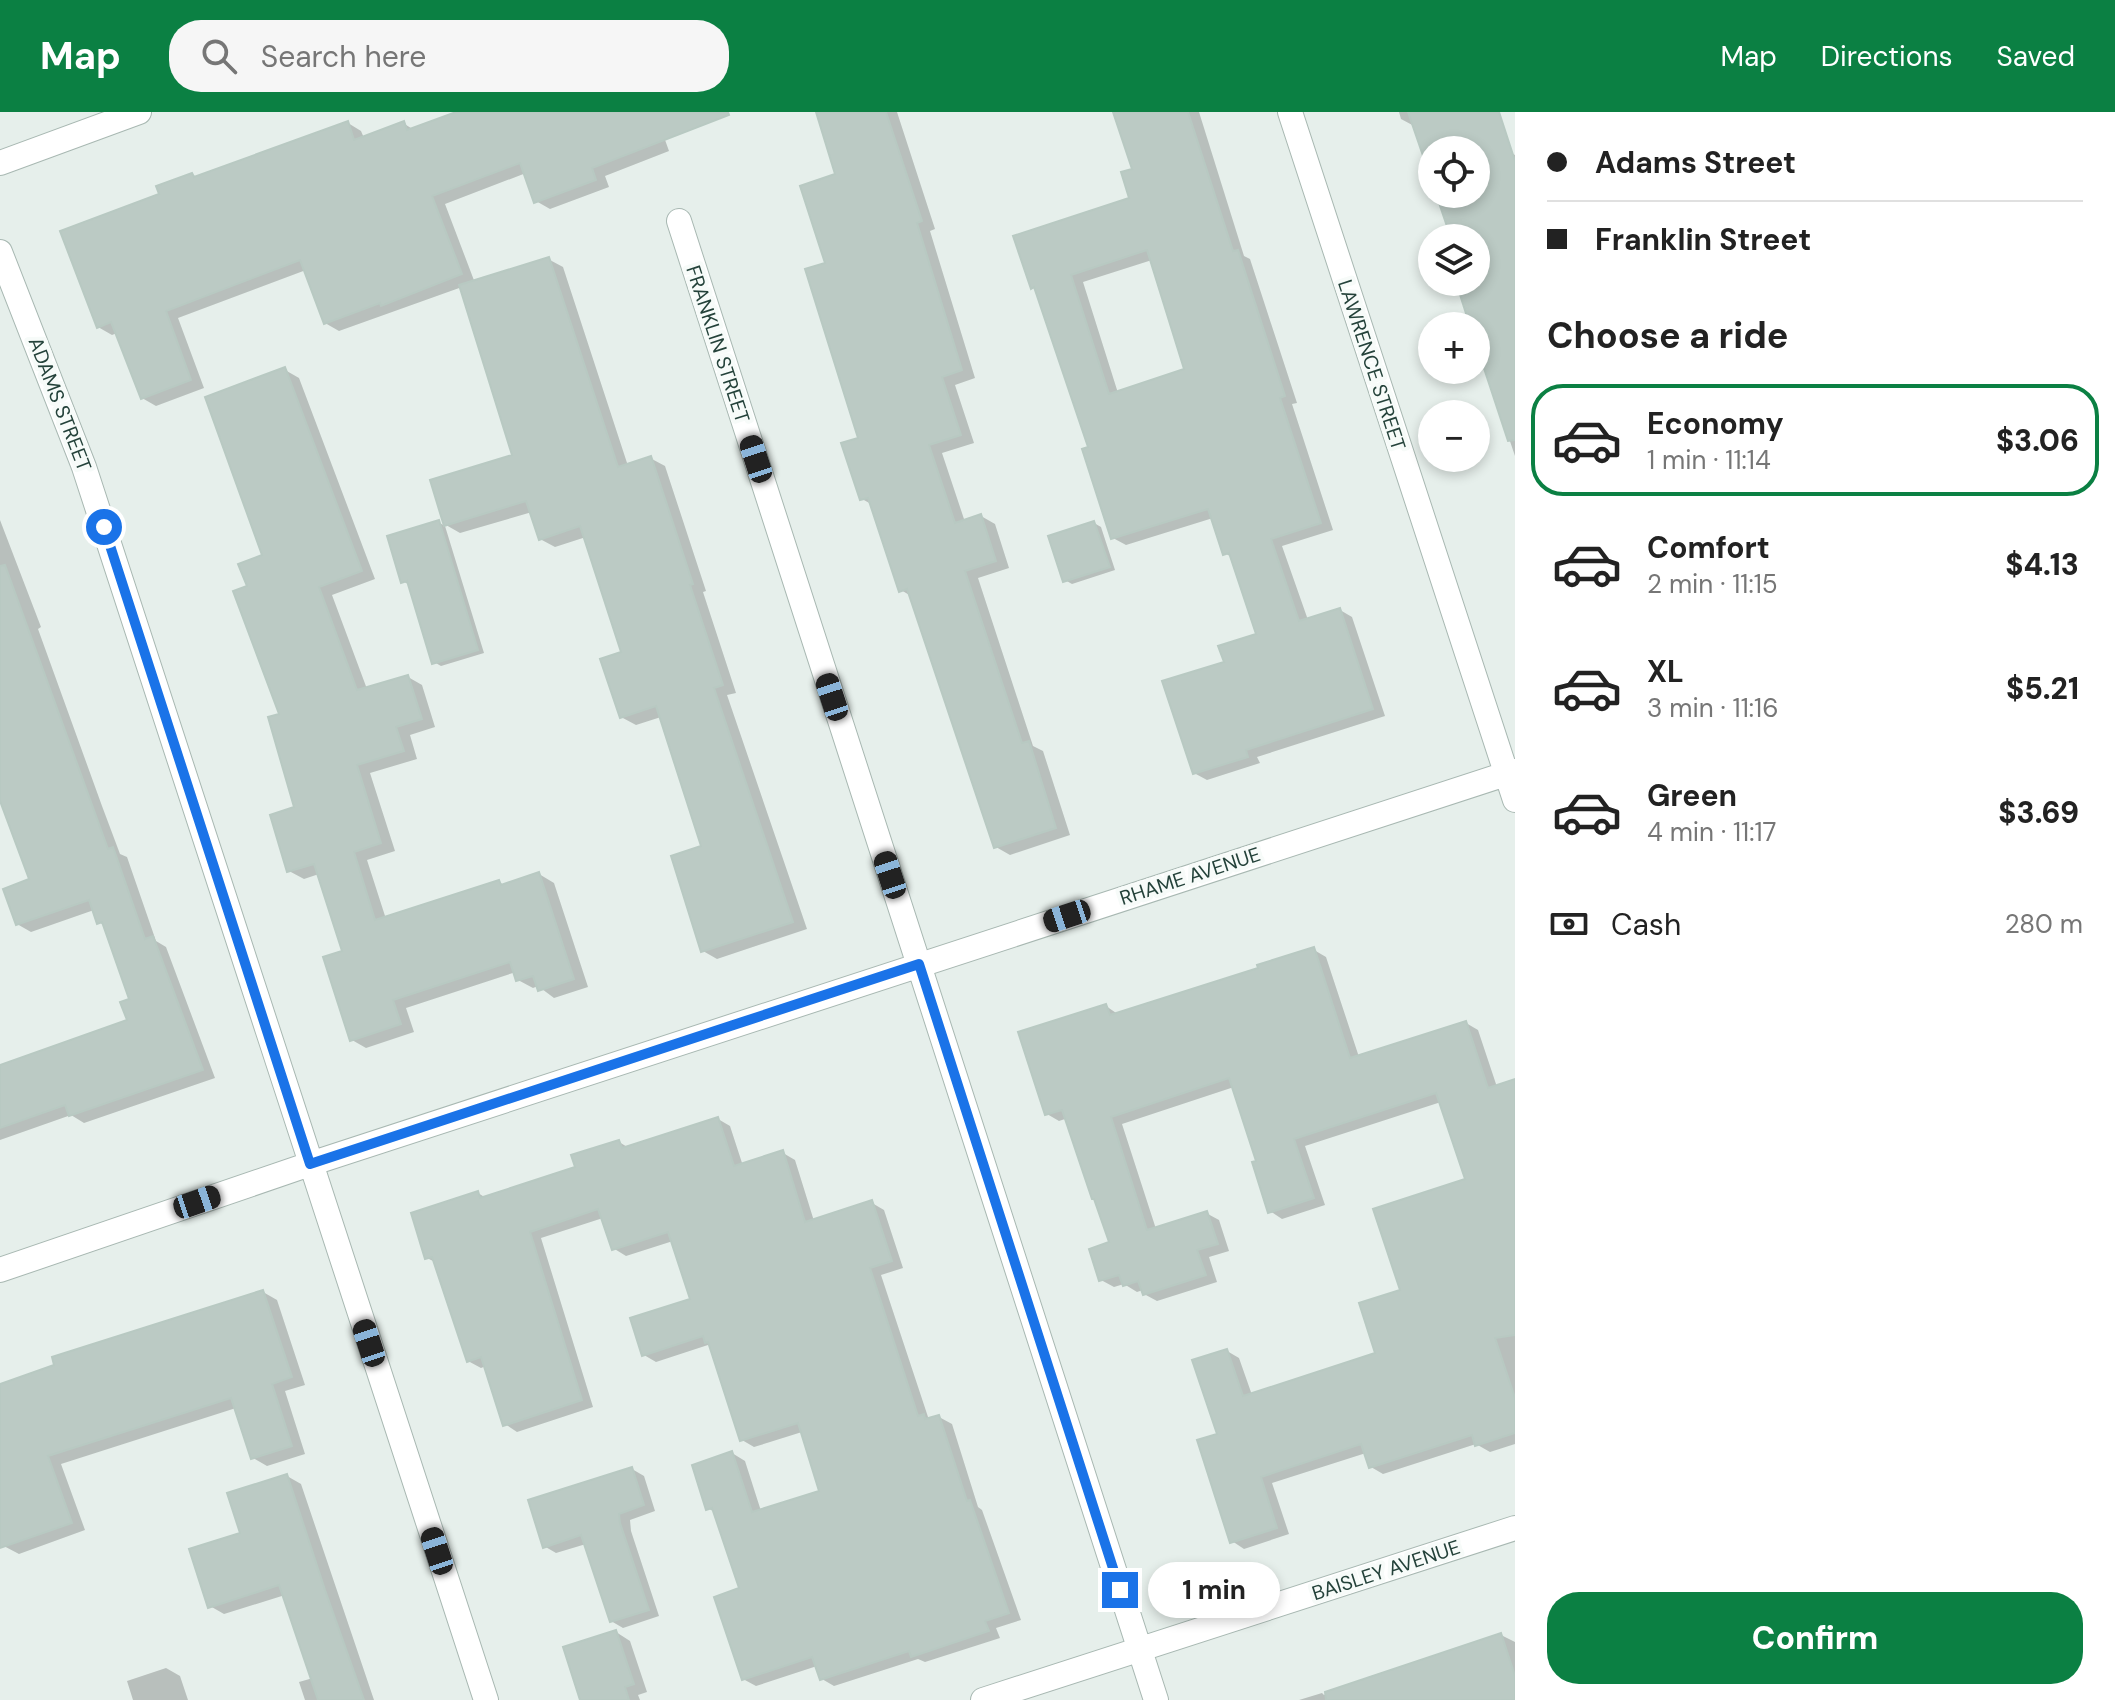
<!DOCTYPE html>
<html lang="en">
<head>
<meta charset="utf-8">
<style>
  body { margin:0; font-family:"DM Sans",sans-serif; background:#f6f6f6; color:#222; height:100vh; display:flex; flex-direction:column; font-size:30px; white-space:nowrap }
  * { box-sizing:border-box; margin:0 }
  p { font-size:26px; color:#767676 }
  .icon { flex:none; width:44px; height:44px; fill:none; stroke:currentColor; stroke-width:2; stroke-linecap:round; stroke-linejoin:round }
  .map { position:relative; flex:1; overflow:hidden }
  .side { display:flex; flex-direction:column; background:#fff; width:600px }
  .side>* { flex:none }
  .guide { display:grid; align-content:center; height:176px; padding:0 32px; background:#fff }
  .tools { position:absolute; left:1418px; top:24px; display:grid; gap:16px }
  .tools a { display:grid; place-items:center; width:72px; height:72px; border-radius:50%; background:#fff; box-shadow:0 4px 12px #0003; font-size:40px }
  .end { position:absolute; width:36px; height:36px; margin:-18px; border:10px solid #1a73e8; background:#fff; box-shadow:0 0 0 4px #fff }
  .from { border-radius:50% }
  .bubble { position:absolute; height:56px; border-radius:28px; background:#fff; box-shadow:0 4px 12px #0003; font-size:26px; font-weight:800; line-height:56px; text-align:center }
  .car { position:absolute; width:24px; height:48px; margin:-24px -12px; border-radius:10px; box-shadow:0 0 6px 2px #0007; background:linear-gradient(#222 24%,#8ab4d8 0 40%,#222 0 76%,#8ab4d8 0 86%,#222 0) }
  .guide b { display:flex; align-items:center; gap:28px; height:76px; font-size:30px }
  .guide b+b { border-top:2px solid #e0e0e0 }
  .guide i { width:20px; height:20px; background:#222 }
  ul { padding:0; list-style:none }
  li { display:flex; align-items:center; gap:24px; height:112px; margin:0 16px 12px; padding:0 16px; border:4px solid transparent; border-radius:32px }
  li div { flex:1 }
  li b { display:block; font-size:30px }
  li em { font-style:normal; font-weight:800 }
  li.selected { border-color:#0b8043 }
  li>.icon { width:72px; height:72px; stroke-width:1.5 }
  h2 { padding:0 32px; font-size:36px; line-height:96px }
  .pay { display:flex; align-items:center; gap:20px; height:88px; padding:0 32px; font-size:30px }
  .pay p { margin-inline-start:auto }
  .cta { display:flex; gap:16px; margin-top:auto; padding:16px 32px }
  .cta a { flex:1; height:92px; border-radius:32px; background:#0b8043; color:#fff; font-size:32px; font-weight:800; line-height:92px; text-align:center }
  header { display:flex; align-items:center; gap:48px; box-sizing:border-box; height:112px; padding:0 40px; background:#0b8043; color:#fff }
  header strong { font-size:38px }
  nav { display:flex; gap:44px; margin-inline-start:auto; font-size:28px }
  .search { width:560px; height:72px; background:#f6f6f6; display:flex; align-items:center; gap:20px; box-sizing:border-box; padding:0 28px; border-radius:32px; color:#767676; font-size:30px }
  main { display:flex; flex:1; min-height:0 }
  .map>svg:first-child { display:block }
  .shadow { fill:#0003; fill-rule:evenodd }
  .building { fill:#bbcac4; stroke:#b8c9c2; stroke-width:2; fill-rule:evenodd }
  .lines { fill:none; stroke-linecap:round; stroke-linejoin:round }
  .minor-casing { stroke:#a8b8b2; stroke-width:26 }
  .minor { stroke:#fff; stroke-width:24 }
  .route { stroke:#1a73e8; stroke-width:10 }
  .labels { text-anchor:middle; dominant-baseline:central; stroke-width:8; stroke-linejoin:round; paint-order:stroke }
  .street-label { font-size:20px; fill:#24423a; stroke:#f7fbf9 }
</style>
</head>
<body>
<header>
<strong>Map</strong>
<div class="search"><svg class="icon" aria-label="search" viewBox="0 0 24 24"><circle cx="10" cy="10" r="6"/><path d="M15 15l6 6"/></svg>Search here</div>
<nav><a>Map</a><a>Directions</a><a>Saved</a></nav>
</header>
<main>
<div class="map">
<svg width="1515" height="1588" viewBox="0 0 1515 1588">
  <rect width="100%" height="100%" fill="#e6efeb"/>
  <path class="shadow" d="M 461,0 L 655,0 L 669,39 L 605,64 L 609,75 L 550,97 L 536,89 L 526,61 L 445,92 L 475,171 L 548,147 L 563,155 L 628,354 L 650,346 L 665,354 L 706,479 L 703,480 L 736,581 L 727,583 L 807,817 L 717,847 L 703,839 L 703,735 L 661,605 L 636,613 L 621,605 L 624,541 L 586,425 L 555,435 L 540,427 L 532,400 L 460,421 L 446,413 L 515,344 L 462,175 L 339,219 L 325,211 L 306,158 L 178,206 L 204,276 L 156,294 L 142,286 L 117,221 L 112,223 L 98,215 L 162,83 L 192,63 L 198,66 L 348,11 L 361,19 L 364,26 L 403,11 L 414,18 Z
    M 826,0 L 897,0 L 935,117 L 930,119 L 975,266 L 955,273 L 974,331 L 942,341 L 965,410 L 981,404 L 995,412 L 1009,456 L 978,466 L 1033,634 L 1043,639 L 1070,723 L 1010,743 L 996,735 L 911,484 L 901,478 L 873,393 L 862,387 L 861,327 L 828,152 L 857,83 Z
    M 1115,0 L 1199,0 L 1244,144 L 1250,147 L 1297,291 L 1292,292 L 1333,418 L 1282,434 L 1308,508 L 1340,498 L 1352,505 L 1385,604 L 1257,645 L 1260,651 L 1207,668 L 1194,661 L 1258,524 L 1233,446 L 1225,441 L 1213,406 L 1126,433 L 1113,426 L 1091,336 L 1037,178 L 1032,175 L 1131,87 L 1134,58 ZM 1152,148 L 1187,258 L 1118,281 L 1083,170 Z
    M 1399,0 L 1494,0 L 1511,41 L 1515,43 L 1515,344 L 1476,229 L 1476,214 L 1471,214 L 1456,170 L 1476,170 L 1476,126 L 1453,126 L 1438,82 L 1476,82 L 1476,38 L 1432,38 L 1432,64 L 1416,15 L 1401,7 Z
    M 285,258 L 299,266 L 375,467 L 332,483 L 367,577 L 408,565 L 422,573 L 435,615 L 410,623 L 417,647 L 370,661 L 395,739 L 367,748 L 386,807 L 499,770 L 505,774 L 539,762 L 554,771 L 588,875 L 554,886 L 538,874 L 533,876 L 518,868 L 516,860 L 406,896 L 414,920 L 366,936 L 352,928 L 345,841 L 319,762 L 304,767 L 289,759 L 297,696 L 282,603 L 249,475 L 265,445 Z
    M 0,408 L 41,515 L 38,517 L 102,694 L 120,742 L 127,745 L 156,829 L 166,835 L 215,966 L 84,1011 L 71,1003 L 0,1028 L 0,955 L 130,910 L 131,888 L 106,814 L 99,810 L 94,798 L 31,820 L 17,812 L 32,769 L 3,690 L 0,691 Z
    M 438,410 L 445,414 L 484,541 L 441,554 L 434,550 L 411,474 L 403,469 Z
    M 1094,411 L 1101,415 L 1115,458 L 1072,472 L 1065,468 Z
    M 1314,838 L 1326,845 L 1359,945 L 1466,911 L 1478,918 L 1497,975 L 1515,969 L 1515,1332 L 1490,1340 L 1476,1332 L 1383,1362 L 1371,1355 L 1366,1341 L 1272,1371 L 1289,1422 L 1244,1437 L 1232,1429 L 1219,1323 L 1227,1239 L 1239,1246 L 1252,1283 L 1377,1242 L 1402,1180 L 1468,1068 L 1441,990 L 1305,1034 L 1325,1093 L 1282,1107 L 1270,1099 L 1258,1050 L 1234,975 L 1122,1012 L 1156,1117 L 1206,1101 L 1219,1108 L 1229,1139 L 1209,1145 L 1217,1170 L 1157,1189 L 1144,1182 L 1143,1178 L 1137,1180 L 1124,1172 L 1114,1175 L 1101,1168 L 1111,1132 L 1068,1006 L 1059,1009 L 1047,1002 L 1106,894 L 1119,903 Z
    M 718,1007 L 730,1014 L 743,1054 L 783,1041 L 795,1048 L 814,1109 L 872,1091 L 884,1098 L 903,1156 L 881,1163 L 929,1308 L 939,1305 L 952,1312 L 978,1395 L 982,1398 L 1021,1508 L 996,1516 L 1000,1526 L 925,1550 L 918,1547 L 834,1574 L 822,1567 L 817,1554 L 756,1574 L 743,1567 L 742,1478 L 716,1401 L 708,1396 L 732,1341 L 745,1349 L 761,1399 L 821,1380 L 802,1320 L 754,1335 L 742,1328 L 711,1232 L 656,1250 L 644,1243 L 693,1189 L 673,1129 L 626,1144 L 613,1136 L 603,1106 L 541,1126 L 593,1295 L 517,1320 L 505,1312 L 486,1254 L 481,1256 L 468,1249 L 435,1150 L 427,1146 L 478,1081 L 486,1086 L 578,1057 L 619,1030 L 629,1036 Z
    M 263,1180 L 277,1188 L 305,1273 L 285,1279 L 305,1342 L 267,1354 L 253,1346 L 236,1296 L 61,1352 L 85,1418 L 19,1442 L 0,1432 L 0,1274 Z
    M 632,1357 L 644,1364 L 655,1399 L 630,1408 L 631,1419 L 659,1504 L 623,1516 L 611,1509 L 586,1432 L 556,1441 L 544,1434 Z
    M 287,1364 L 301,1372 L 374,1588 L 305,1588 L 299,1570 L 313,1566 L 285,1483 L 224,1502 L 210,1494 L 242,1423 Z
    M 616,1520 L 630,1529 L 647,1580 L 638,1583 L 640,1588 L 582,1588 Z
    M 1501,1523 L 1515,1530 L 1515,1588 L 1299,1588 L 1322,1581 L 1324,1583 Z
    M 166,1556 L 180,1564 L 188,1588 L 133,1588 L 127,1569 Z"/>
  <path class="building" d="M 456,0 L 728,0 L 729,3 L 592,56 L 596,68 L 534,91 L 520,51 L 432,84 L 462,162 L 381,194 L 380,191 L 324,212 L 300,148 L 166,199 L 191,268 L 141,287 L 111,210 L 97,216 L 60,119 L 159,82 L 156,74 L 192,61 L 194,65 L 348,9 L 354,28 L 404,9 L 407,18 Z
    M 816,0 L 886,0 L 922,109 L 917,111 L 962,258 L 942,265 L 961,323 L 929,333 L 955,411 L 981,402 L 996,449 L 965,459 L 1022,631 L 1029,629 L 1056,716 L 994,736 L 907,477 L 899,480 L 868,386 L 860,388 L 841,331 L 858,326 L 805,157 L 825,151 L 800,74 L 835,62 Z
    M 1113,0 L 1188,0 L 1233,139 L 1238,138 L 1285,284 L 1280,286 L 1321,411 L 1271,427 L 1299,509 L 1340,496 L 1373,597 L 1246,638 L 1248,645 L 1193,662 L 1162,569 L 1224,550 L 1218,534 L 1256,522 L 1229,441 L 1223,443 L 1208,397 L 1111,427 L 1082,337 L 1088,335 L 1034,175 L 1031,177 L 1013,124 L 1129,86 L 1121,60 L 1132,57 ZM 1147,138 L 1184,257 L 1109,282 L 1071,163 Z
    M 1408,0 L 1499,0 L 1515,49 L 1515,328 L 1508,329 L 1476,232 L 1476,214 L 1470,214 L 1456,170 L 1476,170 L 1476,126 L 1451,126 L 1436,82 L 1476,82 L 1476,38 L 1432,38 L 1432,70 Z
    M 549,145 L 618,355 L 651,344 L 693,472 L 690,473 L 723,573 L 714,576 L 793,810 L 701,840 L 671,744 L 701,734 L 656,594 L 620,606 L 600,547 L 621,540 L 580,414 L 539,428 L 526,389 L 444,414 L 430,368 L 512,343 L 459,173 Z
    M 285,255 L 362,459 L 319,475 L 357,578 L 408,563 L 422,607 L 396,615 L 404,639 L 357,653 L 381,731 L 354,740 L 375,808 L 499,768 L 501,773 L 539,760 L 574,867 L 538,879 L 533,864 L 516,869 L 510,850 L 393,888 L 401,912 L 350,929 L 323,845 L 342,839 L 314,752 L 287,760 L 270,703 L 294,695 L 268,605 L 279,602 L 233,479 L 247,474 L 238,452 L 262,443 L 205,285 Z
    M 439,408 L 478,538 L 432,552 L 407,469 L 401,471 L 387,424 Z
    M 1094,409 L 1110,455 L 1063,470 L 1048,424 Z
    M 5,453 L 108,737 L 113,735 L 145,827 L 153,824 L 203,958 L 69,1004 L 65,993 L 0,1016 L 0,953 L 127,908 L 120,890 L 129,887 L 102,810 L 97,812 L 89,788 L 16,813 L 3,777 L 29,767 L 0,689 L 0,454 Z
    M 1314,835 L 1350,946 L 1466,909 L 1488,976 L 1515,967 L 1515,1223 L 1495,1226 L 1515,1286 L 1515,1321 L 1475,1334 L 1472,1323 L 1369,1356 L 1361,1332 L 1261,1365 L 1277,1416 L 1230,1431 L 1197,1328 L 1217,1322 L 1192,1248 L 1227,1237 L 1243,1284 L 1375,1241 L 1359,1191 L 1400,1178 L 1373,1097 L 1465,1067 L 1436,981 L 1294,1027 L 1314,1086 L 1268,1101 L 1252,1050 L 1256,1049 L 1229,966 L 1111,1005 L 1147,1118 L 1207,1099 L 1218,1132 L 1197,1138 L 1206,1163 L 1143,1183 L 1138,1169 L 1123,1174 L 1119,1163 L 1099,1169 L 1089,1137 L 1109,1130 L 1094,1087 L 1092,1087 L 1062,998 L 1045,1003 L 1018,920 L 1106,892 L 1110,903 L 1258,856 L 1257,853 Z
    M 718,1005 L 734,1054 L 783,1038 L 805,1110 L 872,1088 L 892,1149 L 870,1156 L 918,1304 L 924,1302 L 925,1307 L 939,1303 L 967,1389 L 970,1388 L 1009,1501 L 985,1509 L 989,1519 L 911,1545 L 909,1539 L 820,1568 L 812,1545 L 742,1568 L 714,1485 L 739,1476 L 712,1396 L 706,1398 L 692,1353 L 732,1339 L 752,1400 L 819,1379 L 798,1311 L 740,1329 L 708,1230 L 705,1231 L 703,1224 L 642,1244 L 630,1206 L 690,1187 L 668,1120 L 612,1138 L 598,1097 L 530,1120 L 582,1288 L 503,1314 L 481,1245 L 467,1250 L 432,1145 L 425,1147 L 411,1101 L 478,1079 L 480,1086 L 575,1055 L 571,1043 L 619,1028 L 622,1036 Z
    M 263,1178 L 292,1265 L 272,1272 L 292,1334 L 251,1347 L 231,1286 L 48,1344 L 72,1411 L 0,1436 L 0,1272 L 54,1253 L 52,1245 Z
    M 632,1355 L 644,1393 L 619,1402 L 620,1411 L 649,1498 L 610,1510 L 581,1423 L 543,1436 L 528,1388 Z
    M 287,1362 L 325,1478 L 364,1588 L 318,1588 L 279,1473 L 208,1496 L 189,1437 L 240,1421 L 227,1381 Z
    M 616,1518 L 634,1572 L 625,1575 L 629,1588 L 580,1588 L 563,1535 Z
    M 1501,1521 L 1515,1564 L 1515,1588 L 1326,1588 L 1325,1580 Z"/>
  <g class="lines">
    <defs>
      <path id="minor" d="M 1290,0 L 1515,688
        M 0,51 L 139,0
        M 679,109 L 1156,1588
        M 0,140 L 84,355 L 486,1588
        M 0,1158 L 310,1052 L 1515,659
        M 983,1588 L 1515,1416"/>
    </defs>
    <use href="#minor" class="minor-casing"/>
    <use href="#minor" class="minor"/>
  </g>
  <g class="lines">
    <path class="route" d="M 104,415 L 310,1052 L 919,852 L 1120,1478"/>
  </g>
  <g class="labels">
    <g class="street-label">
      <text transform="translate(718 232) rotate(72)">FRANKLIN STREET</text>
      <text transform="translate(1372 253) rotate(72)">LAWRENCE STREET</text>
      <text transform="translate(60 292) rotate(69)">ADAMS STREET</text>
      <text transform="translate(1190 764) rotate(-18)">RHAME AVENUE</text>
      <text transform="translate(1386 1458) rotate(-18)">BAISLEY AVENUE</text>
    </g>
  </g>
</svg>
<div class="tools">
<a><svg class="icon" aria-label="locate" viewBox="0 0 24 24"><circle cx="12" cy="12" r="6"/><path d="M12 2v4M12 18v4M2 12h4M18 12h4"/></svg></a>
<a><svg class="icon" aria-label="layers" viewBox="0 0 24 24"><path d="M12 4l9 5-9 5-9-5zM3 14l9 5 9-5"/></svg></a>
<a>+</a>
<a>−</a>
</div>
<i class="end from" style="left:104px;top:415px"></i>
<i class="end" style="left:1120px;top:1478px"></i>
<div class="bubble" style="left:1148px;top:1450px;width:132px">1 min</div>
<i class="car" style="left:756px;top:347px;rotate:342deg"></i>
<i class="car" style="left:832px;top:585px;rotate:342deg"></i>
<i class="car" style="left:890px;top:763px;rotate:342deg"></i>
<i class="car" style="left:1067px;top:804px;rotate:252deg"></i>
<i class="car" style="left:197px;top:1090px;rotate:71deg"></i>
<i class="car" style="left:369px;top:1231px;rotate:342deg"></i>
<i class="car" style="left:437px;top:1439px;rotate:342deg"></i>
</div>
<section class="side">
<div class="guide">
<b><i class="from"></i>Adams Street</b>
<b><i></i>Franklin Street</b>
</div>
<h2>Choose a ride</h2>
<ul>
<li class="selected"><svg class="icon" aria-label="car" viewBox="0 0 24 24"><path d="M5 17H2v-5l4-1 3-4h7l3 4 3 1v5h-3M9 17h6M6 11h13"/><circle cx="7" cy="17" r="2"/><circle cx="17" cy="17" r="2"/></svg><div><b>Economy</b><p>1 min · 11:14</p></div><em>$3.06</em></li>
<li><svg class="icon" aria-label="car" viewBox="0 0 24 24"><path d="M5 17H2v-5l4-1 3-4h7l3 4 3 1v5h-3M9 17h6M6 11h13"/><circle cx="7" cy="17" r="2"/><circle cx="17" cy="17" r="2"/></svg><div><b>Comfort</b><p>2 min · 11:15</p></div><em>$4.13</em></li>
<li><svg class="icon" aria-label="car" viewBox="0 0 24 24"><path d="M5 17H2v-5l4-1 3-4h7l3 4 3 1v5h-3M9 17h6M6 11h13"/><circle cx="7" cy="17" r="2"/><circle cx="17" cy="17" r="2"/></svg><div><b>XL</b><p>3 min · 11:16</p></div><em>$5.21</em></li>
<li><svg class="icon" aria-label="car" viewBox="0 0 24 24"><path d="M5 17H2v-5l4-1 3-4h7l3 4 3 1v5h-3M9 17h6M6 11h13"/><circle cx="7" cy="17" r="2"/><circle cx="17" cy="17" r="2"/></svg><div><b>Green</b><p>4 min · 11:17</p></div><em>$3.69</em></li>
</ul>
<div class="pay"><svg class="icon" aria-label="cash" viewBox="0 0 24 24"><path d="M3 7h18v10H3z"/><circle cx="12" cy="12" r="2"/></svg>Cash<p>280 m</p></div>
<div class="cta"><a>Confirm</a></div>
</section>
</main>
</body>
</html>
